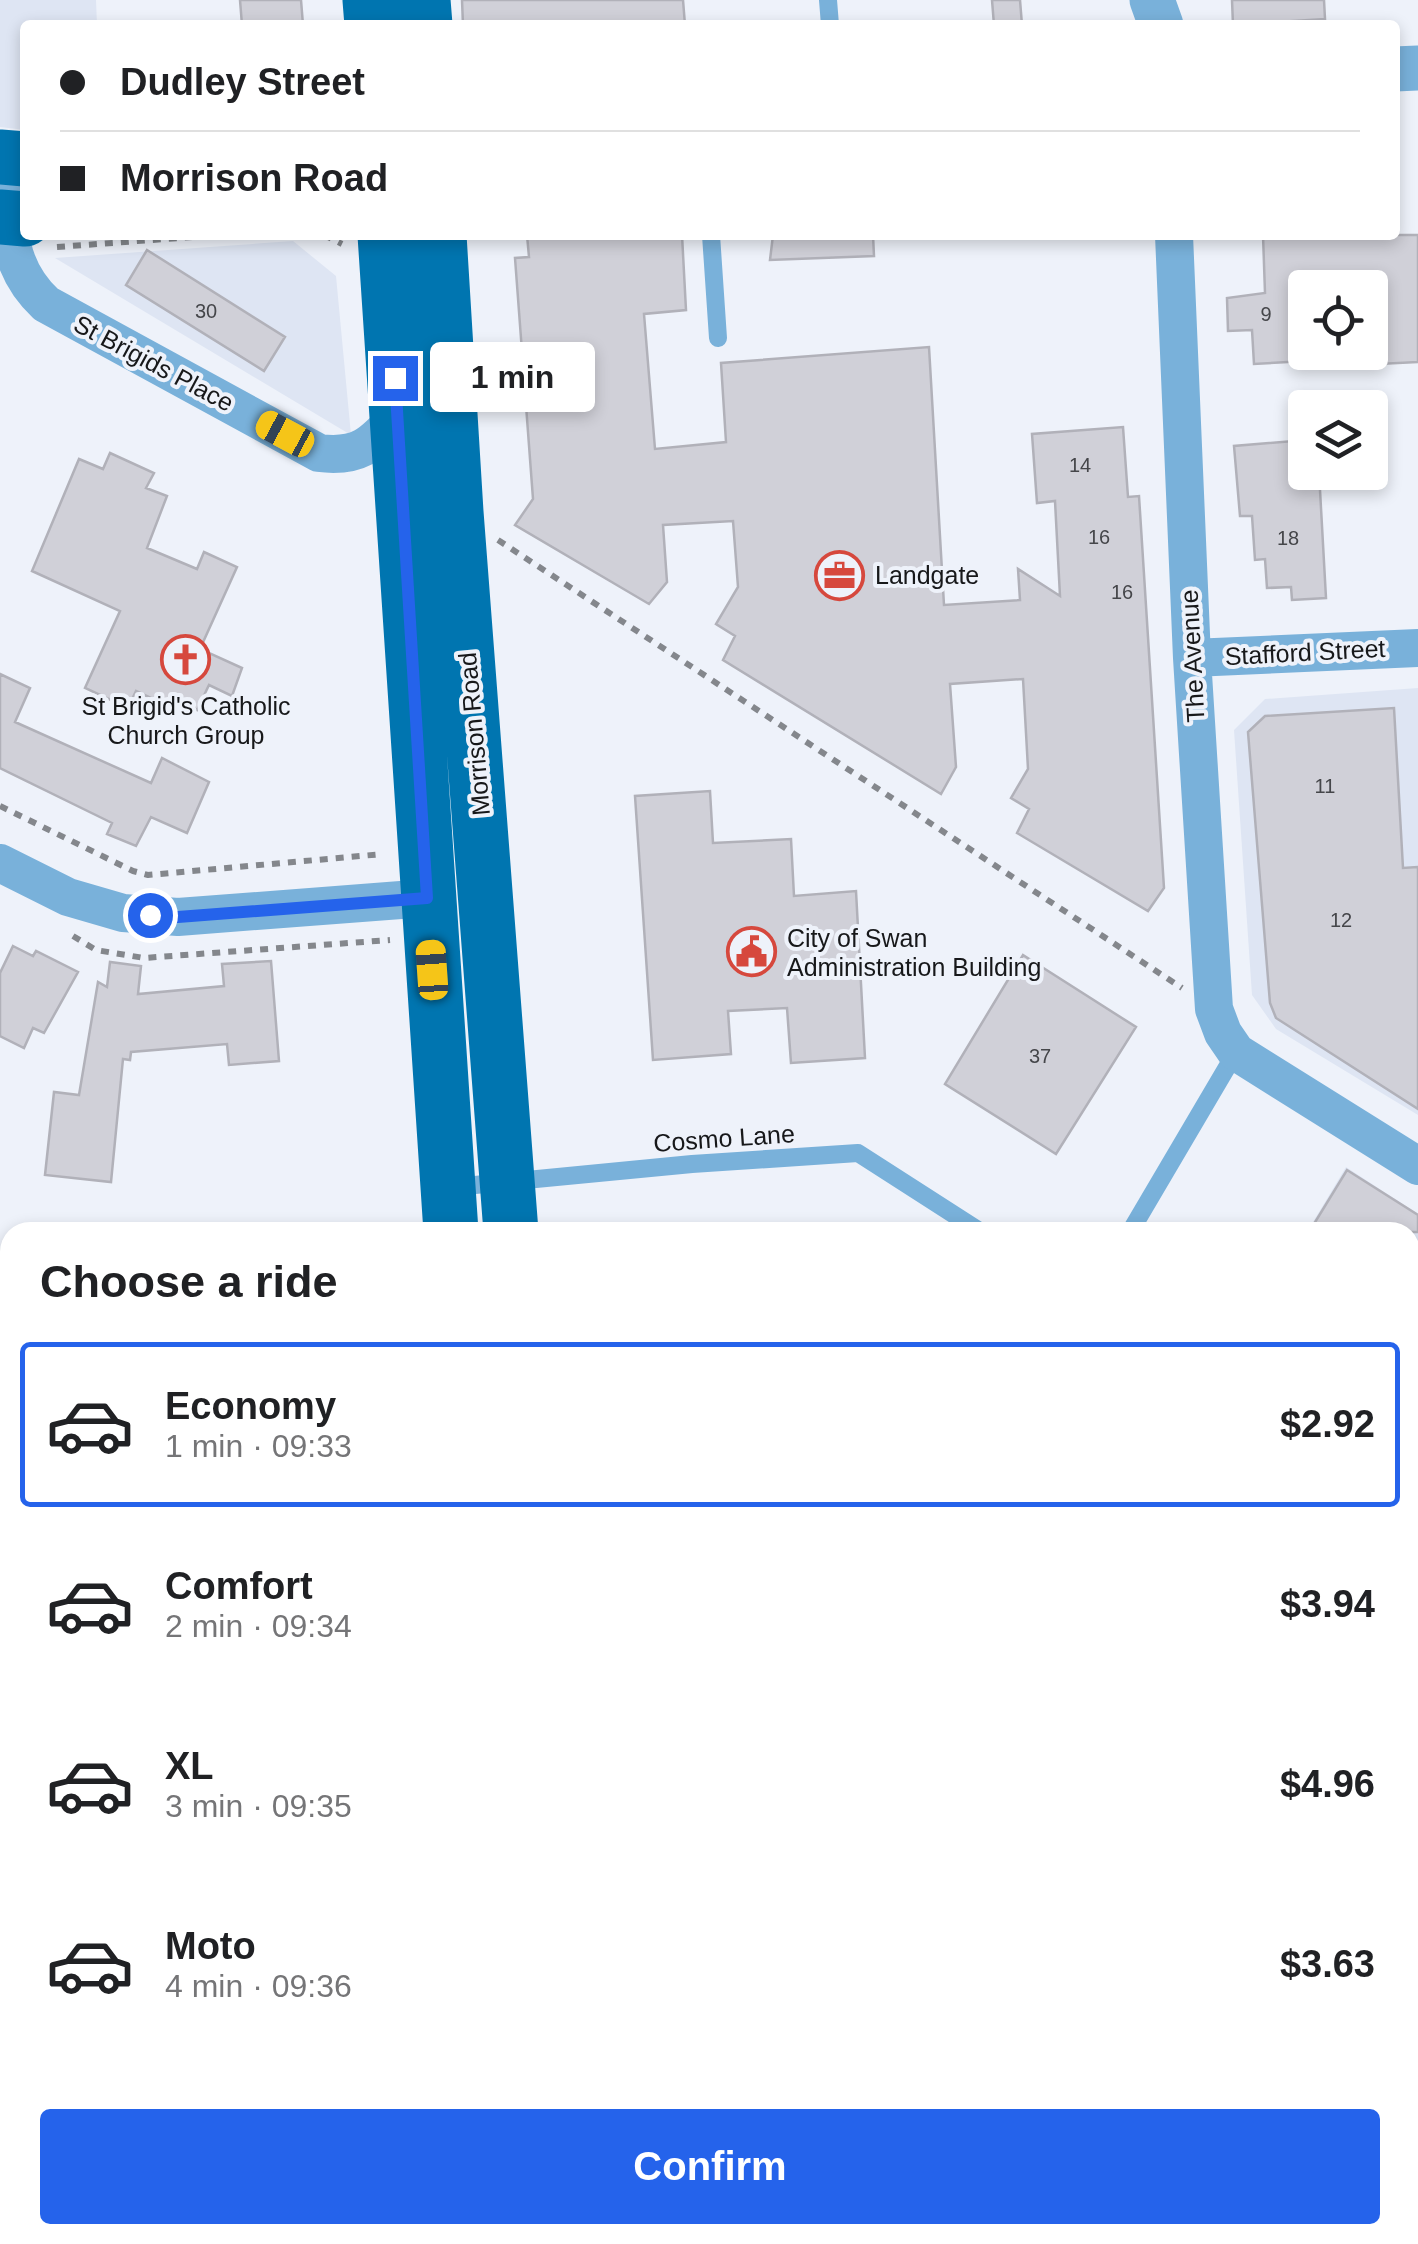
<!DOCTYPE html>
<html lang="en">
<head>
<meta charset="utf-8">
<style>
  body { margin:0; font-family:Helvetica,sans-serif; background:#f2f2f2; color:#202124; height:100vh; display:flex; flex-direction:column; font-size:38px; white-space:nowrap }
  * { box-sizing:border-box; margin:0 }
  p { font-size:32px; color:#757577 }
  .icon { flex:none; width:55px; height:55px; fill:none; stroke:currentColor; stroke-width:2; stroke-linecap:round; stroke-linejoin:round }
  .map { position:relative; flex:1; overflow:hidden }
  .sheet { position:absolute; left:0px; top:1222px; width:1420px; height:1022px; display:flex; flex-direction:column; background:#fff; border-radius:30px 30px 0 0; box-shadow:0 5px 15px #0003 }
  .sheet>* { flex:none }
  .top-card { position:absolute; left:20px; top:20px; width:1380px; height:220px; border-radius:10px; box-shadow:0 5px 15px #0003; display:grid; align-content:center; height:220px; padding:0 40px; background:#fff }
  .buttons { position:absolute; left:1288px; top:270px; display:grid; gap:20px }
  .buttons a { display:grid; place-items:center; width:100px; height:100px; border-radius:10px; background:#fff; box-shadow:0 5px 15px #0003; font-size:50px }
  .end { position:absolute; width:45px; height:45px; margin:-22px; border:12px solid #2563eb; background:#fff; box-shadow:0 0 0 5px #fff }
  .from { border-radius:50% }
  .bubble { position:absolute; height:70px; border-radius:10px; background:#fff; box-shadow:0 5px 15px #0003; font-size:32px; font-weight:800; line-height:70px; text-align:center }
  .car { position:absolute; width:30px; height:60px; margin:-30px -15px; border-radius:12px; box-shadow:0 0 8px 2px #0007; background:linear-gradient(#f5c518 24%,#345 0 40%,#f5c518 0 76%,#345 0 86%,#f5c518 0) }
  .top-card b { display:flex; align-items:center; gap:35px; height:95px; font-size:38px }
  .top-card b+b { border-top:2px solid #e0e0e0 }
  .top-card i { width:25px; height:25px; background:#202124 }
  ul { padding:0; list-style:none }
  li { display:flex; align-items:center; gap:30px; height:165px; margin:0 20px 15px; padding:0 20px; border:5px solid transparent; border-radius:10px }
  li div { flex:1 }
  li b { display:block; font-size:38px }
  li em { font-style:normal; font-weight:800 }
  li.current { border-color:#2563eb }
  li>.icon { width:90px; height:90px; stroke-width:1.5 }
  h2 { padding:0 40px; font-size:45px; line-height:120px }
  .primary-button { display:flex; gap:20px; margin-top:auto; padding:20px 40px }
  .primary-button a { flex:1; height:115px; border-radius:10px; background:#2563eb; color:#fff; font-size:40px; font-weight:800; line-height:115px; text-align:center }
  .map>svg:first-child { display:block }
  .built { fill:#dee5f3 }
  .building { fill:#d0d0d8; stroke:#b1b1b9; stroke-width:2.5 }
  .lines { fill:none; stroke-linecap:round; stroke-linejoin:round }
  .path { stroke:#84878c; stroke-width:6; stroke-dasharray:8 8; stroke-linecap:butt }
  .service { stroke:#79b1da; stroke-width:18 }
  .minor { stroke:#79b1da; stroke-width:38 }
  .tertiary { stroke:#79b1da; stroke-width:45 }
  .primary { stroke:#0075b0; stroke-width:55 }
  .route { stroke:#2563eb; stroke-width:12 }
  .labels { text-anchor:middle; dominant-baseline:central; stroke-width:8; stroke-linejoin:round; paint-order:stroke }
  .number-label { font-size:20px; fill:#45464a }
  .street-label { font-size:25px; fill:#17181a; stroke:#eef2fa }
  .poi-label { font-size:25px; fill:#17181a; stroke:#eef2fa; text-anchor:start }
</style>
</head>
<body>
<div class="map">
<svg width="1418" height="2244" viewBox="0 0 1418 2244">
  <rect width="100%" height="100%" fill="#eef2fa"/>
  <path class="built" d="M 0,0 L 96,0 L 97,25 L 25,25 L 25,130 L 0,127 Z
    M 293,241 L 336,276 L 351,435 L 55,258 Z
    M 1418,688 L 1418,1115 L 1276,1029 L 1252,995 L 1234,730 L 1265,699 Z
    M 1346,1167 L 1418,1214 L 1418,1506 L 1410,1502 L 1410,1232 L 1307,1232 Z"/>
  <path class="building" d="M 240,0 L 301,0 L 303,25 L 242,25 Z
    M 462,0 L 683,0 L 685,25 L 463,25 Z
    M 992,0 L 1020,0 L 1022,25 L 994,25 Z
    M 1232,0 L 1324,0 L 1325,19 L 1233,25 Z
    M 527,235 L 682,235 L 686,310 L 644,314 L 655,449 L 726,442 L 721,363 L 929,347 L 944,605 L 1020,600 L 1018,569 L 1060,596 L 1055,501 L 1037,503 L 1032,434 L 1123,427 L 1128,497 L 1139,496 L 1164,888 L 1148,911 L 1017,833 L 1029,809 L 1011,798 L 1028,769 L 1023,679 L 950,684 L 956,767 L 941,794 L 723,660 L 735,636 L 716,624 L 738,587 L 733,521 L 663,525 L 667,582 L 649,604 L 515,525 L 533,499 L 515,258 L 529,257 Z
    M 773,235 L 873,235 L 874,256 L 770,260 Z
    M 1263,235 L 1418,235 L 1418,362 L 1379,364 L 1374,292 L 1370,293 L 1370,288 L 1305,288 L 1305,361 L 1254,364 L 1252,330 L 1228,331 L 1227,298 L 1265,293 Z
    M 147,250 L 285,337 L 264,371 L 126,285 Z
    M 1305,440 L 1305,472 L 1319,472 L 1326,598 L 1292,600 L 1291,587 L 1267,588 L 1265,559 L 1255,560 L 1252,516 L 1240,516 L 1234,446 Z
    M 110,453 L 154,473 L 146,488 L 167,496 L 147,548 L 197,569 L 204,552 L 237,567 L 200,649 L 242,668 L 232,696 L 209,685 L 197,710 L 174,699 L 170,707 L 136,691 L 128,708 L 85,688 L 120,611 L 32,571 L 79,459 L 103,469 Z
    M 0,674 L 30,688 L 15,722 L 151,783 L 162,758 L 209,782 L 187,833 L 151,817 L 136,846 L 107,834 L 112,823 L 0,768 Z
    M 1394,708 L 1403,868 L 1418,867 L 1418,1109 L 1276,1018 L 1270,1003 L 1248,732 L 1265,716 Z
    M 710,791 L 713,843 L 791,839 L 794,896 L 856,891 L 865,1058 L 791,1063 L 787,1008 L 728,1011 L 731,1054 L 653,1060 L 635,796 Z
    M 13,946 L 33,956 L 36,951 L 78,972 L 44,1033 L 33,1028 L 24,1048 L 0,1036 L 0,973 Z
    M 1023,955 L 1136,1027 L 1056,1154 L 945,1084 Z
    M 271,961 L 279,1061 L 229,1065 L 227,1044 L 131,1052 L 130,1060 L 123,1059 L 111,1182 L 45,1175 L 54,1092 L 79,1095 L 98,982 L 107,987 L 110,962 L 141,966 L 138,994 L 224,986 L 222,964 Z
    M 1347,1170 L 1418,1215 L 1418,1232 L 1309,1232 Z"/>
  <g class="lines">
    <path class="path" d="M 324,235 L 342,244
      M 57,247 L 220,235
      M 498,540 L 1182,988
      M 0,806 L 133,871 L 148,875 L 383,854
      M 73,936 L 96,950 L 144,958 L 390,940
      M 0,1555 L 10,1554
      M 0,1637 L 10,1636
      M 0,2228 L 10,2229
      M 91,2240 L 300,2244"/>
    <path class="service" d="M 828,0 L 830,25
      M 711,235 L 718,338
      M 454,1187 L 692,1164 L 858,1153 L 981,1232
      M 1130,1232 L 1236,1052
      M 1410,1528 L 1418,1532
      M 1410,2178 L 1418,2177
      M 68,2235 L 69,2244"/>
    <path class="minor" d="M 10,158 C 9,215 1,262 46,304 L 319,453 C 358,458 372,445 397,417
      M 1174,235 L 1192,658 L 1214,1009 L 1223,1033 L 1236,1052 L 1418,1166
      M 1192,658 L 1418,648
      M 0,863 L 68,897 L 123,913 L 178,917 L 427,898
      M 0,1598 L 10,1598
      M 1410,1773 L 1418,1773
      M 0,2190 L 10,2191"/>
    <path class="tertiary" d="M 1152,0 L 1161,25
      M 1395,69 L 1418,68"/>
    <path class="primary" d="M 370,0 L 372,25
      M 423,0 L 425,25
      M 0,157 L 25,159
      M 0,217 L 25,219
      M 385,235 L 451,1232
      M 439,235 L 456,512 L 511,1232
      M 519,2235 L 520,2244"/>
  </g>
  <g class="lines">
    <path class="route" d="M 150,915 L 178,917 L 427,898 L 395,378"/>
  </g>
  <defs>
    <symbol id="office-ring" viewBox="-11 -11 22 22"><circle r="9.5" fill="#eef2fa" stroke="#d6483d" stroke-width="1.5"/><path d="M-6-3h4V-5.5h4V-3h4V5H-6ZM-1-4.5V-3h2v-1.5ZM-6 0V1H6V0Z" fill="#d6483d"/></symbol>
    <symbol id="church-ring" viewBox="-11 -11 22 22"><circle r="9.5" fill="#eef2fa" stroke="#d6483d" stroke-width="1.5"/><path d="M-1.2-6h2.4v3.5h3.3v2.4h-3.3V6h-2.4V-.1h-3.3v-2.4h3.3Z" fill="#d6483d"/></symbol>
    <symbol id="civic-ring" viewBox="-11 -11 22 22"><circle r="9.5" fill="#eef2fa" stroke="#d6483d" stroke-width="1.5"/><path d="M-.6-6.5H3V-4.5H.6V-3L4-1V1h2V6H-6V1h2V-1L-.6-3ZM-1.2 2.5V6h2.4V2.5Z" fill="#d6483d"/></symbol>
  </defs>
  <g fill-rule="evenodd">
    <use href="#office-ring" x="812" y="548" width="55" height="55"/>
    <use href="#church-ring" x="158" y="632" width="55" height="55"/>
    <use href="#civic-ring" x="724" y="924" width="55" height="55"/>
  </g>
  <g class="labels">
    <g class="number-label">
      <text x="206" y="311">30</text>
      <text x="1266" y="314">9</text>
      <text x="1080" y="465">14</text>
      <text x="1099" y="537">16</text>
      <text x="1288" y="538">18</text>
      <text x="1122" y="592">16</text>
      <text x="1325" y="786">11</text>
      <text x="1341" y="920">12</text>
      <text x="1040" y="1056">37</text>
    </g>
    <g class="street-label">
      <text transform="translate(154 363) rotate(28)">St Brigids Place</text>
      <text transform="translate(1305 652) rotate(-3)">Stafford Street</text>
      <text transform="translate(1192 656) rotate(-93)">The Avenue</text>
      <text transform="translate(474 734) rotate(-95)">Morrison Road</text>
      <text transform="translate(724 1138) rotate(-4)">Cosmo Lane</text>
    </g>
    <g class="poi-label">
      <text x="875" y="575">Landgate</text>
      <text x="186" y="706" text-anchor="middle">St Brigid's Catholic<tspan x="186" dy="29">Church Group</tspan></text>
      <text x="787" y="938">City of Swan<tspan x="787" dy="29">Administration Building</tspan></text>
    </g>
  </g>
</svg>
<div class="buttons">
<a><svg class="icon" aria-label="locate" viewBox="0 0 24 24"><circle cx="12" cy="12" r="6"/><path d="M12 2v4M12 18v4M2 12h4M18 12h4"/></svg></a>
<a><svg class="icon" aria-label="layers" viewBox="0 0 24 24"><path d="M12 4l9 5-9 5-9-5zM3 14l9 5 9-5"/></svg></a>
</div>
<i class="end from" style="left:150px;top:915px"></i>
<i class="end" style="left:395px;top:378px"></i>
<div class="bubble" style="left:430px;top:342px;width:165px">1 min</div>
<i class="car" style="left:285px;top:434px;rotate:298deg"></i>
<i class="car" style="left:432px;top:970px;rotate:356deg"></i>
<div class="top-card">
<b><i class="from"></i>Dudley Street</b>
<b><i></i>Morrison Road</b>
</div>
<section class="sheet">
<h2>Choose a ride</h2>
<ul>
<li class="current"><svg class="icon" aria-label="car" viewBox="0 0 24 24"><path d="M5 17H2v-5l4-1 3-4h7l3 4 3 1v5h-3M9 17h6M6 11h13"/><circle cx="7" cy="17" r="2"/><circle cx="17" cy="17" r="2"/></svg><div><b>Economy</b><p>1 min · 09:33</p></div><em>$2.92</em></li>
<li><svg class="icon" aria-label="car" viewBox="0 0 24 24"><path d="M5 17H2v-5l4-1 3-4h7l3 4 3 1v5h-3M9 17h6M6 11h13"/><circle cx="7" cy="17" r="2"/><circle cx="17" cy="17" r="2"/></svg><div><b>Comfort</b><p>2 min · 09:34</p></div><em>$3.94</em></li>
<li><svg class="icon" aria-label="car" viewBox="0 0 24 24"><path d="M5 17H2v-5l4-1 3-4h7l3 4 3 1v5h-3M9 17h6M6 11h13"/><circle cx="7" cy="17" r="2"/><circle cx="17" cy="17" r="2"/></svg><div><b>XL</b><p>3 min · 09:35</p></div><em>$4.96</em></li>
<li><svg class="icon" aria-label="car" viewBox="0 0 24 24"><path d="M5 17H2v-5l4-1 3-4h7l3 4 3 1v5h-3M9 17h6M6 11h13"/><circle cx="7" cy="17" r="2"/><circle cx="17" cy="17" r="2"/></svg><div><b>Moto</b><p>4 min · 09:36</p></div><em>$3.63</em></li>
</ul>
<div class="primary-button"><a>Confirm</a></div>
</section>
</div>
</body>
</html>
